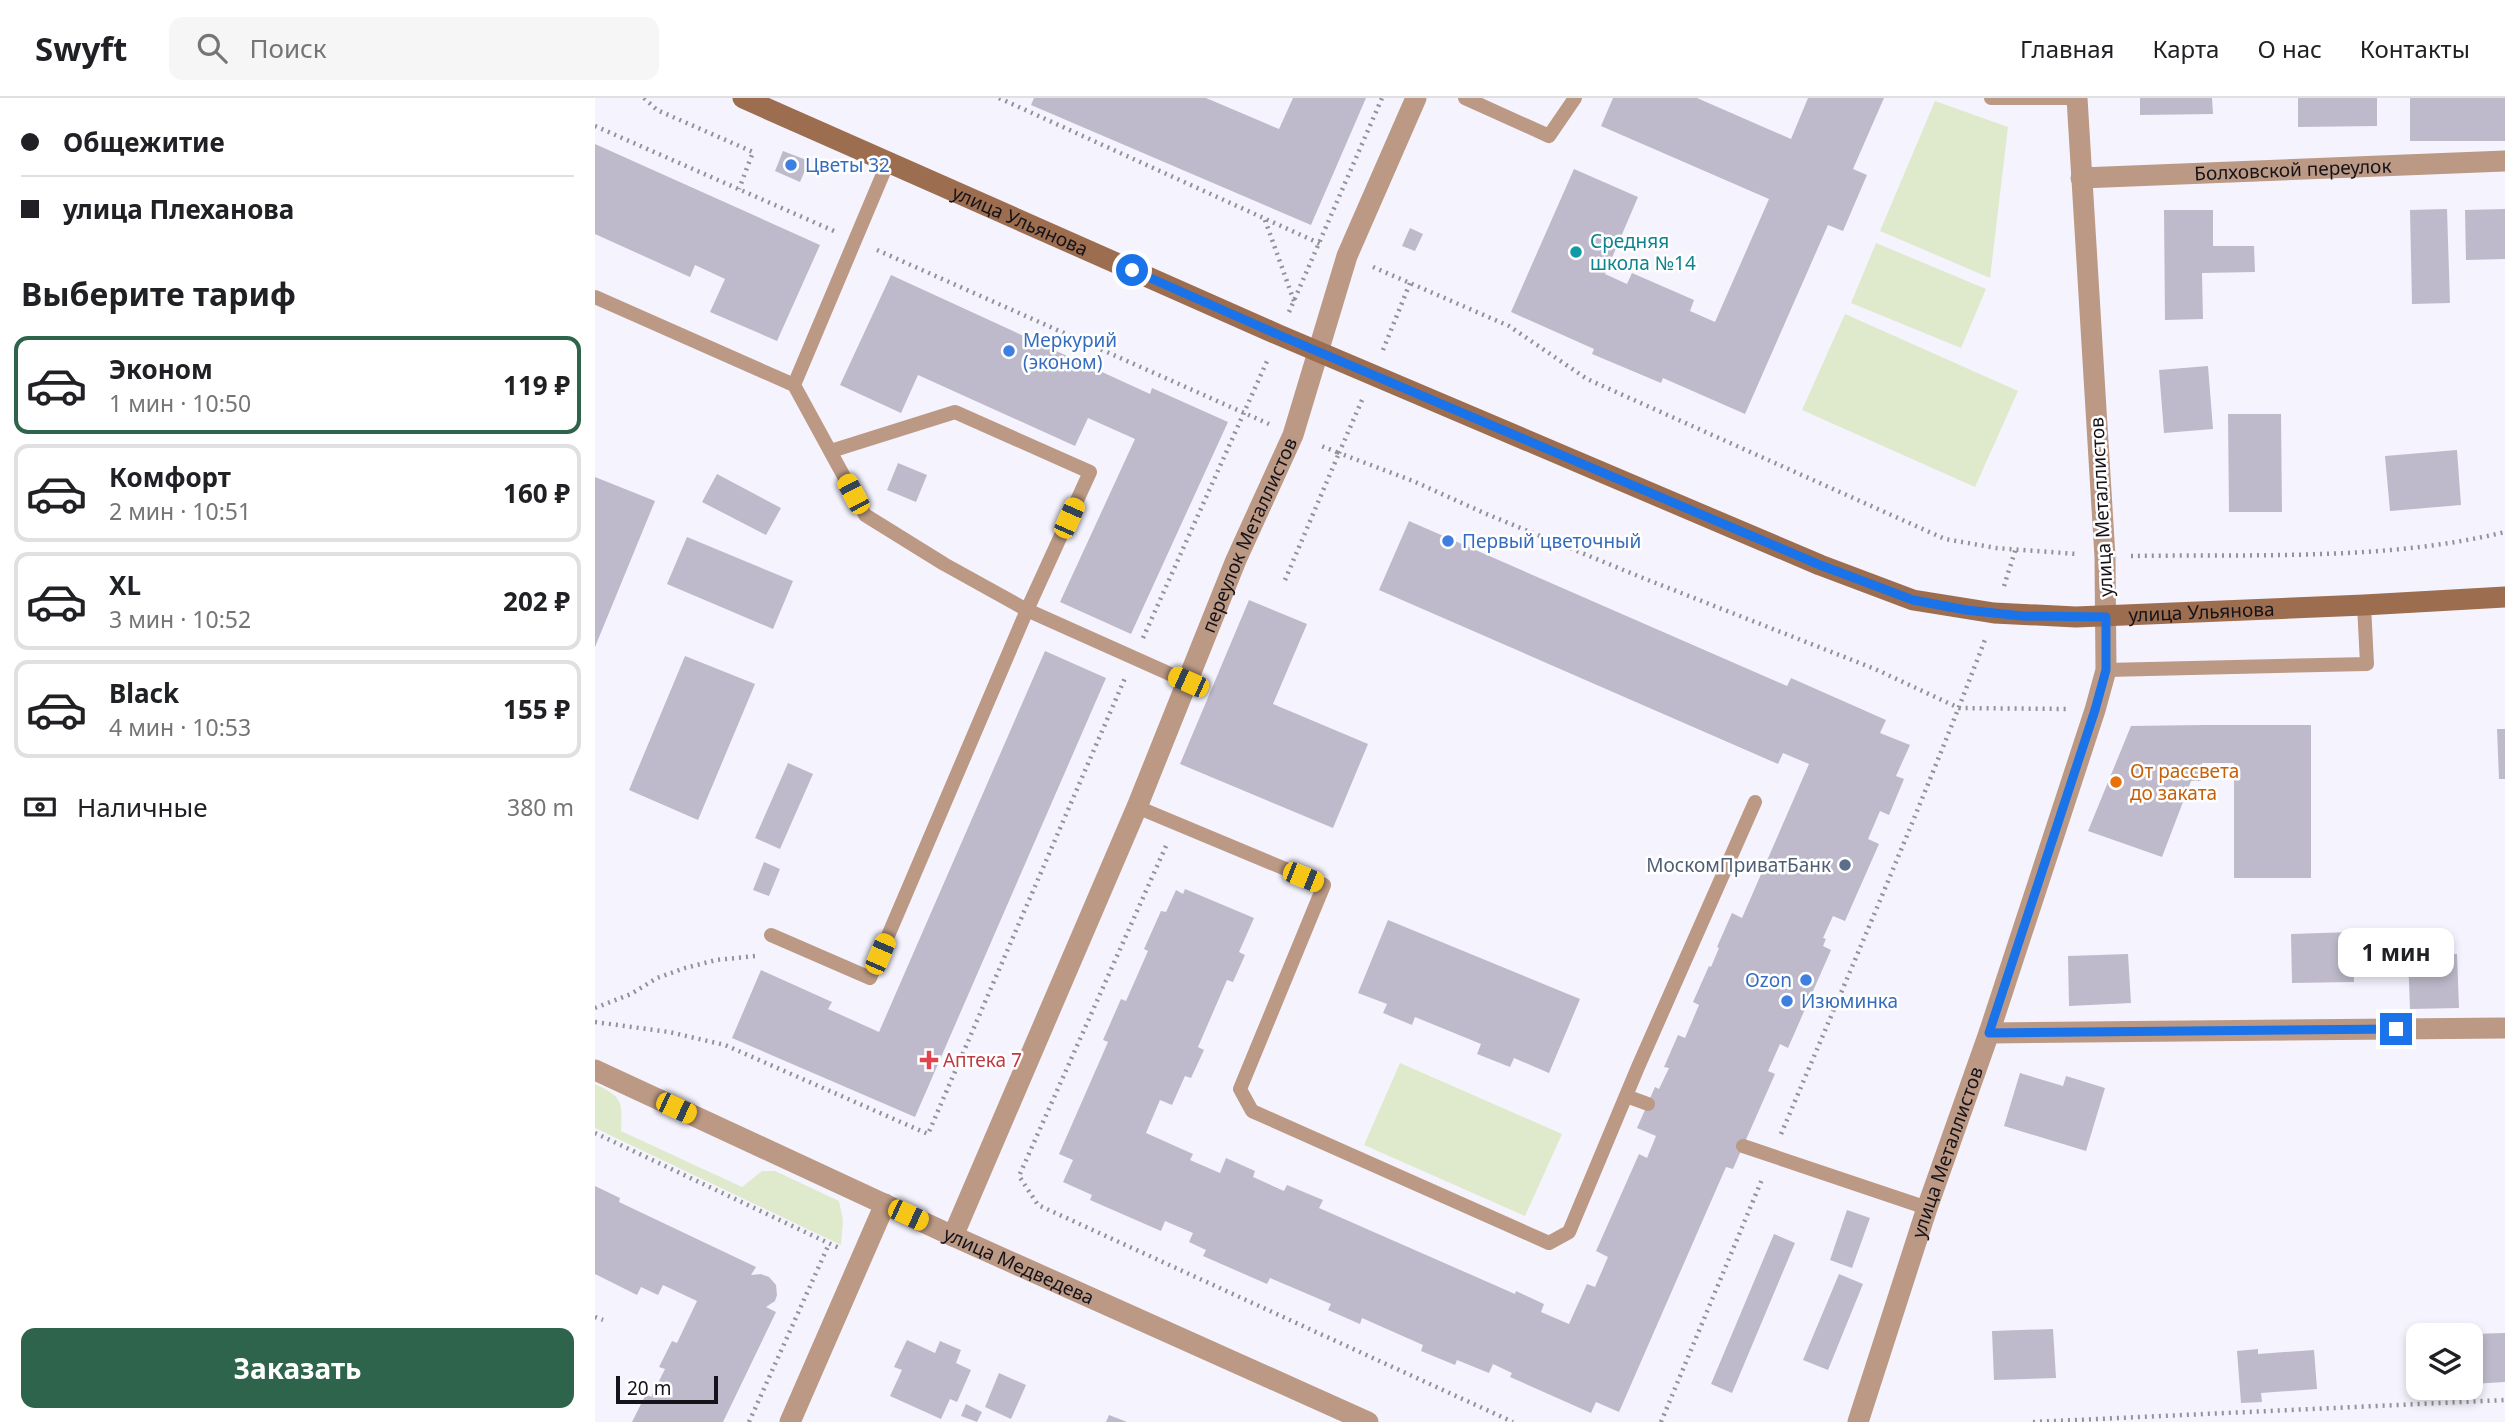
<!DOCTYPE html>
<html lang="ru">
<head>
<meta charset="utf-8">
<style>
  body { margin:0; font-family:"Noto Sans",sans-serif; background:#f6f6f6; color:#202124; height:100vh; display:flex; flex-direction:column; font-size:26px; white-space:nowrap }
  * { box-sizing:border-box; margin:0 }
  p { font-size:23px; color:#757577 }
  .icon { flex:none; width:38px; height:38px; fill:none; stroke:currentColor; stroke-width:2; stroke-linecap:round; stroke-linejoin:round }
  .map { position:relative; flex:1; overflow:hidden }
  .side { display:flex; flex-direction:column; background:#fff; width:595px }
  .side>* { flex:none }
  .hud { display:grid; align-content:center; height:154px; padding:0 21px; background:#fff }
  .controls { position:absolute; left:1811px; top:1225px; display:grid; gap:14px }
  .controls a { display:grid; place-items:center; width:77px; height:77px; border-radius:14px; background:#fff; box-shadow:0 4px 10px #0003; font-size:35px }
  .scale { position:absolute; left:21px; bottom:18px; width:102px; box-sizing:border-box; padding-left:7px; border:4px solid #151319; border-top:0; font-size:19px; line-height:24px; white-space:nowrap; color:#151319; -webkit-text-stroke:5px #fff; paint-order:stroke }
  .end { position:absolute; width:32px; height:32px; margin:-16px; border:9px solid #1a73e8; background:#fff; box-shadow:0 0 0 4px #fff }
  .from { border-radius:50% }
  .bubble { position:absolute; height:49px; border-radius:14px; background:#fff; box-shadow:0 4px 10px #0003; font-size:23px; font-weight:700; line-height:49px; text-align:center }
  .car { position:absolute; width:21px; height:42px; margin:-21px -10px; border-radius:9px; box-shadow:0 0 5px 2px #0007; background:linear-gradient(#f5c518 24%,#345 0 40%,#f5c518 0 76%,#345 0 86%,#f5c518 0) }
  .hud b { display:flex; align-items:center; gap:24px; height:66px; font-size:26px }
  .hud b+b { border-top:2px solid #e0e0e0 }
  .hud i { width:18px; height:18px; background:#202124 }
  ul { padding:0; list-style:none }
  li { display:flex; align-items:center; gap:21px; height:98px; margin:0 14px 10px; padding:0 7px; border:4px solid #e0e0e0; border-radius:14px }
  li div { flex:1 }
  li b { display:block; font-size:26px }
  li em { font-style:normal; font-weight:700 }
  li.selected { border-color:#2d644b }
  li>.icon { width:63px; height:63px; stroke-width:1.5 }
  h2 { padding:0 21px; font-size:32px; line-height:84px }
  .pay { display:flex; align-items:center; gap:18px; height:77px; padding:0 21px; font-size:26px }
  .pay p { margin-inline-start:auto }
  .primary-button { display:flex; gap:14px; margin-top:auto; padding:14px 21px }
  .primary-button a { flex:1; height:80px; border-radius:14px; background:#2d644b; color:#fff; font-size:28px; font-weight:700; line-height:80px; text-align:center }
  header { display:flex; align-items:center; gap:42px; box-sizing:border-box; height:98px; padding:0 35px; background:#fff; border-bottom:2px solid #e0e0e0 }
  header strong { font-size:33px }
  nav { display:flex; gap:38px; margin-inline-start:auto; font-size:24px }
  .search { width:490px; height:63px; background:#f6f6f6; display:flex; align-items:center; gap:18px; box-sizing:border-box; padding:0 24px; border-radius:14px; color:#757577; font-size:26px }
  main { display:flex; flex:1; min-height:0 }
  .map>svg:first-child { display:block }
  .green { fill:#dfeacc }
  .building { fill:#bfbacb }
  .lines { fill:none; stroke-linecap:round; stroke-linejoin:round }
  .path { stroke:#939199; stroke-width:4.5; stroke-dasharray:2 5; stroke-linecap:butt }
  .lane { stroke:#bb9985; stroke-width:14 }
  .street { stroke:#bb9985; stroke-width:21 }
  .secondary { stroke:#9d6d4f; stroke-width:21 }
  .route { stroke:#1a73e8; stroke-width:9 }
  .shop-dot { fill:#3f7fe0; stroke:#fff; stroke-width:2.5 }
  .culture-dot { fill:#0f9aa8; stroke:#fff; stroke-width:2.5 }
  .food-dot { fill:#e8710a; stroke:#fff; stroke-width:2.5 }
  .service-dot { fill:#5c6f8a; stroke:#fff; stroke-width:2.5 }
  .health-dot { fill:#e0444e; stroke:#fff; stroke-width:2.5 }
  .labels { text-anchor:middle; dominant-baseline:central; stroke-width:5; stroke-linejoin:round; paint-order:stroke }
  .shop-label { font-size:19px; fill:#366cbe; stroke:#fff; text-anchor:start }
  .street-label { font-size:19px; fill:#151319; stroke:#fff }
  .culture-label { font-size:19px; fill:#0d838f; stroke:#fff; text-anchor:start }
  .food-label { font-size:19px; fill:#c56008; stroke:#fff; text-anchor:start }
  .service-label { font-size:19px; fill:#4e5e75; stroke:#fff; text-anchor:end }
  .health-label { font-size:19px; fill:#be3a42; stroke:#fff; text-anchor:start }
</style>
</head>
<body>
<header>
<strong>Swyft</strong>
<div class="search"><svg class="icon" aria-label="search" viewBox="0 0 24 24"><circle cx="10" cy="10" r="6"/><path d="M15 15l6 6"/></svg>Поиск</div>
<nav><a>Главная</a><a>Карта</a><a>О нас</a><a>Контакты</a></nav>
</header>
<main>
<section class="side">
<div class="hud">
<b><i class="from"></i>Общежитие</b>
<b><i></i>улица Плеханова</b>
</div>
<h2>Выберите тариф</h2>
<ul>
<li class="selected"><svg class="icon" aria-label="car" viewBox="0 0 24 24"><path d="M5 17H2v-5l4-1 3-4h7l3 4 3 1v5h-3M9 17h6M6 11h13"/><circle cx="7" cy="17" r="2"/><circle cx="17" cy="17" r="2"/></svg><div><b>Эконом</b><p>1 мин · 10:50</p></div><em>119 ₽</em></li>
<li><svg class="icon" aria-label="car" viewBox="0 0 24 24"><path d="M5 17H2v-5l4-1 3-4h7l3 4 3 1v5h-3M9 17h6M6 11h13"/><circle cx="7" cy="17" r="2"/><circle cx="17" cy="17" r="2"/></svg><div><b>Комфорт</b><p>2 мин · 10:51</p></div><em>160 ₽</em></li>
<li><svg class="icon" aria-label="car" viewBox="0 0 24 24"><path d="M5 17H2v-5l4-1 3-4h7l3 4 3 1v5h-3M9 17h6M6 11h13"/><circle cx="7" cy="17" r="2"/><circle cx="17" cy="17" r="2"/></svg><div><b>XL</b><p>3 мин · 10:52</p></div><em>202 ₽</em></li>
<li><svg class="icon" aria-label="car" viewBox="0 0 24 24"><path d="M5 17H2v-5l4-1 3-4h7l3 4 3 1v5h-3M9 17h6M6 11h13"/><circle cx="7" cy="17" r="2"/><circle cx="17" cy="17" r="2"/></svg><div><b>Black</b><p>4 мин · 10:53</p></div><em>155 ₽</em></li>
</ul>
<div class="pay"><svg class="icon" aria-label="cash" viewBox="0 0 24 24"><path d="M3 7h18v10H3z"/><circle cx="12" cy="12" r="2"/></svg>Наличные<p>380 m</p></div>
<div class="primary-button"><a>Заказать</a></div>
</section>
<div class="map">
<svg width="1910" height="1324" viewBox="0 0 1910 1324">
  <rect width="100%" height="100%" fill="#f5f3fd"/>
  <path class="green" d="M 1340,3 L 1413,29 L 1395,180 L 1285,133 Z
    M 1281,145 L 1391,191 L 1366,250 L 1256,205 Z
    M 1250,216 L 1423,293 L 1380,389 L 1207,312 Z
    M 805,965 L 967,1036 L 930,1118 L 769,1047 Z
    M 0,986 C 29,1000 27,1003 26,1033 L 147,1089 L 167,1073 L 180,1073 L 244,1103 L 248,1122 L 246,1147 L 0,1030 Z"/>
  <path class="building" d="M 439,0 L 611,0 L 684,31 L 698,0 L 771,0 L 716,127 L 436,7 Z
    M 1018,0 L 1102,0 L 1196,41 L 1213,0 L 1289,0 L 1258,71 L 1272,77 L 1248,133 L 1233,127 L 1150,316 L 1068,280 L 1066,285 L 997,256 L 999,251 L 916,214 L 979,71 L 1043,99 L 1010,176 L 1032,186 L 1037,175 L 1099,202 L 1095,213 L 1120,224 L 1174,101 L 1006,28 Z
    M 1545,0 L 1617,0 L 1618,16 L 1545,17 Z
    M 1703,0 L 1782,0 L 1782,28 L 1703,29 Z
    M 1815,0 L 1910,0 L 1910,43 L 1815,43 Z
    M 0,46 L 225,147 L 182,243 L 115,214 L 130,181 L 100,167 L 95,179 L 0,136 Z
    M 188,53 L 214,63 L 205,84 L 180,73 Z
    M 1852,111 L 1855,205 L 1817,206 L 1815,112 Z
    M 1910,111 L 1910,161 L 1871,162 L 1870,112 Z
    M 1569,112 L 1618,112 L 1618,148 L 1659,148 L 1660,174 L 1607,175 L 1608,221 L 1570,222 Z
    M 815,130 L 828,136 L 820,153 L 807,148 Z
    M 296,177 L 555,296 L 557,290 L 633,324 L 536,536 L 465,504 L 540,341 L 493,320 L 480,348 L 323,277 L 306,315 L 245,287 Z
    M 1613,268 L 1618,331 L 1569,335 L 1564,272 Z
    M 1633,316 L 1686,316 L 1687,414 L 1634,414 Z
    M 1862,352 L 1866,407 L 1795,413 L 1790,358 Z
    M 303,365 L 332,377 L 321,404 L 292,392 Z
    M 122,376 L 186,410 L 171,437 L 107,404 Z
    M 0,379 L 60,403 L 0,549 Z
    M 814,423 L 1192,588 L 1196,580 L 1291,622 L 1285,635 L 1315,647 L 1301,678 L 1309,681 L 1294,717 L 1285,713 L 1273,741 L 1284,746 L 1250,823 L 1238,818 L 1228,840 L 1231,841 L 1228,848 L 1236,852 L 1193,950 L 1185,946 L 1173,973 L 1180,976 L 1138,1071 L 1131,1069 L 1024,1314 L 1001,1304 L 996,1315 L 915,1279 L 917,1275 L 898,1266 L 894,1275 L 862,1262 L 860,1267 L 826,1253 L 828,1247 L 767,1220 L 765,1226 L 733,1212 L 736,1206 L 675,1180 L 672,1186 L 608,1158 L 611,1152 L 594,1144 L 598,1135 L 570,1123 L 566,1133 L 495,1102 L 497,1097 L 468,1084 L 478,1062 L 464,1056 L 513,944 L 508,942 L 526,901 L 531,903 L 553,853 L 549,851 L 566,813 L 571,814 L 581,792 L 588,796 L 590,791 L 659,820 L 644,854 L 650,857 L 638,884 L 632,882 L 603,949 L 609,952 L 596,980 L 590,978 L 577,1007 L 565,1002 L 551,1035 L 598,1056 L 595,1062 L 625,1075 L 631,1060 L 660,1073 L 658,1079 L 689,1093 L 692,1087 L 728,1102 L 724,1110 L 920,1196 L 921,1193 L 949,1206 L 946,1214 L 974,1226 L 992,1186 L 1000,1189 L 1013,1159 L 1001,1153 L 1044,1056 L 1052,1060 L 1061,1038 L 1042,1030 L 1060,989 L 1064,991 L 1074,970 L 1069,969 L 1083,937 L 1090,940 L 1104,907 L 1098,904 L 1114,868 L 1116,869 L 1124,850 L 1122,849 L 1137,815 L 1147,820 L 1214,666 L 1188,655 L 1183,666 L 784,492 Z
    M 92,439 L 198,483 L 178,531 L 72,486 Z
    M 654,502 L 712,526 L 678,606 L 773,646 L 738,730 L 585,666 Z
    M 450,553 L 511,580 L 320,1019 L 137,940 L 166,872 L 237,904 L 233,911 L 284,934 Z
    M 90,558 L 160,586 L 103,722 L 34,692 Z
    M 1607,627 L 1716,627 L 1716,780 L 1639,780 L 1639,665 L 1607,665 L 1607,683 L 1596,683 L 1567,759 L 1493,733 L 1536,628 Z
    M 1902,631 L 1910,631 L 1910,681 L 1904,681 Z
    M 193,665 L 218,676 L 185,751 L 160,740 Z
    M 169,764 L 185,771 L 174,798 L 158,792 Z
    M 793,822 L 985,901 L 954,975 L 919,960 L 915,969 L 882,956 L 886,946 L 820,919 L 817,927 L 788,915 L 792,906 L 763,895 Z
    M 1757,834 L 1759,884 L 1697,885 L 1696,836 Z
    M 1533,856 L 1536,905 L 1474,908 L 1473,858 Z
    M 1862,856 L 1864,910 L 1815,911 L 1813,857 Z
    M 1425,975 L 1468,988 L 1471,978 L 1510,990 L 1491,1053 L 1409,1028 Z
    M 0,1088 L 25,1100 L 24,1104 L 161,1169 L 156,1177 L 166,1176 L 174,1179 L 181,1187 L 182,1197 L 180,1203 L 171,1209 L 181,1214 L 128,1324 L 37,1324 L 51,1296 L 56,1299 L 70,1271 L 64,1269 L 77,1243 L 82,1245 L 102,1203 L 68,1187 L 63,1197 L 46,1189 L 42,1197 L 0,1176 Z
    M 1252,1112 L 1275,1120 L 1257,1170 L 1235,1162 Z
    M 1179,1136 L 1200,1145 L 1137,1295 L 1116,1286 Z
    M 1244,1176 L 1268,1186 L 1233,1272 L 1208,1262 Z
    M 1458,1231 L 1461,1280 L 1399,1282 L 1397,1233 Z
    M 1910,1235 L 1910,1284 L 1876,1286 L 1876,1236 Z
    M 312,1242 L 340,1255 L 345,1243 L 366,1252 L 361,1265 L 376,1272 L 362,1304 L 355,1301 L 346,1321 L 295,1298 L 307,1272 L 299,1269 Z
    M 1663,1251 L 1663,1256 L 1719,1252 L 1722,1291 L 1666,1295 L 1667,1304 L 1646,1305 L 1642,1253 Z
    M 404,1275 L 431,1287 L 416,1321 L 390,1309 Z
    M 371,1306 L 387,1314 L 382,1324 L 366,1318 Z
    M 514,1317 L 532,1324 L 511,1324 Z"/>
  <g class="lines">
    <path class="path" d="M 49,0 L 62,12 L 158,54 L 144,91
      M 404,0 L 728,147
      M 0,28 L 239,133
      M 670,122 L 699,203
      M 282,152 L 674,326
      M 778,169 L 914,228 L 992,281 L 1350,441 L 1401,450 L 1482,456
      M 694,214 L 787,0
      M 788,252 L 815,185
      M 767,302 L 744,355 L 818,383 L 889,415 L 1048,480 L 1280,571 L 1364,610 L 1471,611
      M 1536,458 C 1659,456 1791,463 1910,434
      M 690,482 L 744,355 L 724,347
      M 1409,488 L 1421,450
      M 548,540 L 673,261
      M 571,748 L 424,1078 L 443,1107 L 918,1324
      M 0,910 L 36,896 L 62,880 L 90,870 L 121,862 L 161,858
      M 0,924 L 74,934 L 130,947 L 333,1036 L 530,580
      M 0,1035 L 244,1150
      M 1186,1036 C 1256,871 1327,707 1391,539
      M 0,1219 L 8,1222
      M 154,1324 L 234,1146
      M 1066,1324 L 1168,1079
      M 1438,1324 L 1910,1302"/>
    <path class="lane" d="M 870,0 L 954,38 L 980,0
      M 1396,0 L 1482,0
      M 0,199 L 199,287 L 270,417 L 349,466 L 432,512 L 275,880 L 176,837
      M 199,287 L 293,64
      M 236,353 L 360,314 L 495,374 L 432,512 L 593,584
      M 1511,572 L 1772,566 L 1769,507
      M 542,709 L 729,787 L 645,991 L 657,1013 L 954,1145 L 974,1134 L 1043,969 L 1160,704
      M 1031,998 L 1053,1006
      M 1148,1048 L 1332,1110"/>
    <g class="street">
      <path id="s1" d="M 1486,80 L 1910,63"/>
      <path d="M 1394,935 L 1910,930"/>
      <path id="s2" d="M 0,972 L 358,1138 L 773,1324"/>
      <path id="s3" d="M 358,1138 L 542,709 L 641,462 L 698,337 L 752,158 L 821,0"/>
      <path d="M 195,1324 L 290,1106"/>
      <path id="s4" d="M 1263,1324 L 1332,1110 L 1394,935 L 1500,612 L 1511,572 L 1510,459 L 1482,0"/>
    </g>
    <path class="secondary" id="s5" d="M 148,0 L 684,237 L 1225,467 L 1318,502 L 1399,515 L 1481,519 L 1769,507 L 1910,499"/>
  </g>
  <g class="lines">
    <path class="route" d="M 537,172 L 684,237 L 1225,467 L 1318,502 L 1371,512 L 1427,518 L 1511,519 L 1511,572 L 1500,612 L 1394,935 L 1801,931"/>
  </g>
  <g class="shop-dot">
    <circle cx="196" cy="67" r="7"/>
    <circle cx="414" cy="253" r="7"/>
    <circle cx="853" cy="443" r="7"/>
    <circle cx="1211" cy="882" r="7"/>
    <circle cx="1192" cy="903" r="7"/>
  </g>
  <circle class="culture-dot" cx="981" cy="154" r="7"/>
  <circle class="food-dot" cx="1521" cy="684" r="7"/>
  <circle class="service-dot" cx="1250" cy="767" r="7"/>
  <path class="health-dot" d="M330.5 951.5h7v7h7v7h-7v7h-7v-7h-7v-7h7z"/>
  <g class="labels">
    <g class="shop-label">
      <text x="210" y="67">Цветы 32</text>
      <text x="428" y="242">Меркурий<tspan x="428" dy="22">(эконом)</tspan></text>
      <text x="867" y="443">Первый цветочный</text>
      <text x="1197" y="882" text-anchor="end">Ozon</text>
      <text x="1206" y="903">Изюминка</text>
    </g>
    <g class="street-label">
      <text stroke="none"><textPath href="#s1" startOffset="212">Болховской переулок</textPath></text>
      <text stroke="none"><textPath href="#s5" startOffset="303">улица Ульянова</textPath></text>
      <text transform="translate(1506 409) rotate(-93)">улица Металлистов</text>
      <text stroke="none"><textPath href="#s3" startOffset="761">переулок Металлистов</textPath></text>
      <text stroke="none"><textPath href="#s5" startOffset="1563">улица Ульянова</textPath></text>
      <text stroke="none"><textPath href="#s4" startOffset="284">улица Металлистов</textPath></text>
      <text stroke="none"><textPath href="#s2" startOffset="467">улица Медведева</textPath></text>
    </g>
    <g class="culture-label">
      <text x="995" y="143">Средняя<tspan x="995" dy="22">школа №14</tspan></text>
    </g>
    <g class="food-label">
      <text x="1535" y="673">От рассвета<tspan x="1535" dy="22">до заката</tspan></text>
    </g>
    <g class="service-label">
      <text x="1236" y="767">МоскомПриватБанк</text>
    </g>
    <g class="health-label">
      <text x="348" y="962">Аптека 7</text>
    </g>
  </g>
</svg>
<div class="controls">
<a><svg class="icon" aria-label="layers" viewBox="0 0 24 24"><path d="M12 4l9 5-9 5-9-5zM3 14l9 5 9-5"/></svg></a>
</div>
<div class="scale">20 m</div>
<i class="end from" style="left:537px;top:172px"></i>
<i class="end" style="left:1801px;top:931px"></i>
<div class="bubble" style="left:1743px;top:830px;width:116px">1 мин</div>
<i class="car" style="left:258px;top:396px;rotate:332deg"></i>
<i class="car" style="left:474px;top:420px;rotate:24deg"></i>
<i class="car" style="left:593px;top:584px;rotate:294deg"></i>
<i class="car" style="left:708px;top:779px;rotate:112deg"></i>
<i class="car" style="left:285px;top:856px;rotate:23deg"></i>
<i class="car" style="left:81px;top:1010px;rotate:115deg"></i>
<i class="car" style="left:313px;top:1117px;rotate:115deg"></i>
</div>
</main>
</body>
</html>
